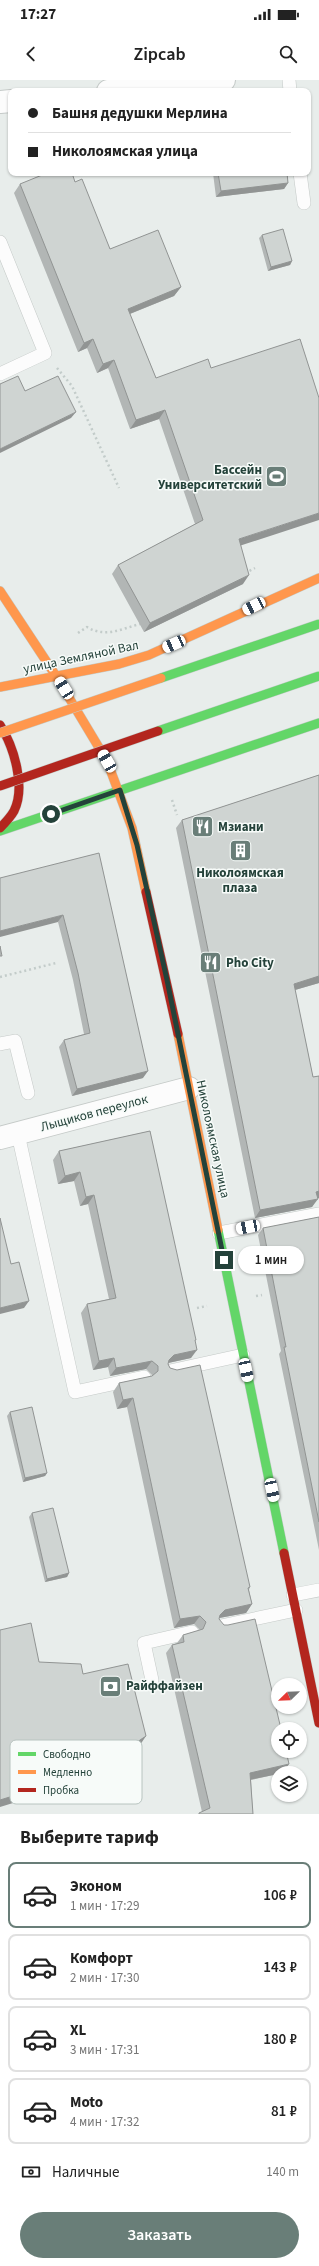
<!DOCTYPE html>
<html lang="ru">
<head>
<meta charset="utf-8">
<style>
  body { margin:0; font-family:"Source Sans 3",sans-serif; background:#f6f6f6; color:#222; height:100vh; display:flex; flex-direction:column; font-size:15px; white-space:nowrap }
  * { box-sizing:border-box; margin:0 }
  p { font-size:13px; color:#767676 }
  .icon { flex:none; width:22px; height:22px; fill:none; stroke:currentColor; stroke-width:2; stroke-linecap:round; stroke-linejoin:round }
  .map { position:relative; height:1734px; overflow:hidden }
  .sheet { display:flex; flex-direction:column; background:#fff; flex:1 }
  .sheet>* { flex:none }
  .guide { position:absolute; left:8px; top:8px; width:303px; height:88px; border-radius:8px; box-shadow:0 1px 3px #0004; display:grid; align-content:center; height:88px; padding:0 20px; background:#fff }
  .needle { width:26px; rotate:247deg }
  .buttons { position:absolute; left:271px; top:1598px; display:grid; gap:8px }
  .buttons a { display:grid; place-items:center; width:36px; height:36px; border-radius:50%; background:#fff; box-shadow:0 1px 3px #0004; font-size:20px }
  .end { position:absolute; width:18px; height:18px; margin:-9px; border:5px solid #24423a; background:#fff; box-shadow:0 0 0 2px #fff }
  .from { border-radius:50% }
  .bubble { position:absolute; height:28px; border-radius:14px; background:#fff; box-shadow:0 1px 3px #0004; font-size:13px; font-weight:600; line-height:28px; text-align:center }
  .car { position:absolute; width:12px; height:24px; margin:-12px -6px; border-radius:5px; box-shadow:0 0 3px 1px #0007; background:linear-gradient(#fff 24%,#345 0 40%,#fff 0 76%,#345 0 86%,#fff 0) }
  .guide b { display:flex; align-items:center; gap:14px; height:38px; font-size:15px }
  .guide b+b { border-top:1px solid #e0e0e0 }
  .guide i { width:10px; height:10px; background:#222 }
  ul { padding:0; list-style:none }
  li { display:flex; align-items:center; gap:12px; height:66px; margin:0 8px 6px; padding:0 12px; border:2px solid #e0e0e0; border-radius:8px }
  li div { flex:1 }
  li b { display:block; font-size:15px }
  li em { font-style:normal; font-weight:600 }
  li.selected { border-color:#697e78 }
  li>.icon { width:36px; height:36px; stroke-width:1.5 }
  h2 { padding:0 20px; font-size:18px; line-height:48px }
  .pay { display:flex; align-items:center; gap:10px; height:44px; padding:0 20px; font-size:15px }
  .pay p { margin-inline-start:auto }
  .cta { display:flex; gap:8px; margin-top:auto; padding:8px 20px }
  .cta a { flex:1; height:46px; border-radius:24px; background:#697e78; color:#fff; font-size:16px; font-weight:600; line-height:46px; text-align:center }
  .status { display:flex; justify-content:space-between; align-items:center; height:28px; padding:0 20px; background:#fff; direction:ltr }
  .status svg { height:11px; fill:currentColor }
  header { display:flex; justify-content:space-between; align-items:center; height:52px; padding:0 20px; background:#fff; font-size:18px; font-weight:600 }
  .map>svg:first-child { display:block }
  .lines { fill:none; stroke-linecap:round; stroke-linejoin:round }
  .lane-casing { stroke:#c5cac8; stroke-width:14 }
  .street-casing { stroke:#c5cac8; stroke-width:24 }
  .fast-casing { stroke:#c3cbc8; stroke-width:10 }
  .slow-casing { stroke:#c3cbc8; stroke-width:10 }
  .jam-casing { stroke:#c3cbc8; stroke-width:10 }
  .path { stroke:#c3ccca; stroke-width:2.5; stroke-dasharray:2 3; stroke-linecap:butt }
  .lane { stroke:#fcfcfc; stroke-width:13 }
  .street { stroke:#fcfcfc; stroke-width:22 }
  .fast { stroke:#63d668; stroke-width:9 }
  .slow { stroke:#ff974d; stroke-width:9 }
  .jam { stroke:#b3261e; stroke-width:9 }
  .fast-bridge-casing { stroke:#c3ccc9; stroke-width:10; stroke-linecap:butt }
  .slow-bridge-casing { stroke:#c3ccc9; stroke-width:10; stroke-linecap:butt }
  .jam-bridge-casing { stroke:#c3ccc9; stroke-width:10; stroke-linecap:butt }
  .fast-bridge { stroke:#63d668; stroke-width:9 }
  .slow-bridge { stroke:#ff974d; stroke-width:9 }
  .jam-bridge { stroke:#b3261e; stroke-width:9 }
  .wall { fill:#b2b6b5 }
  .shaded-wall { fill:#919493 }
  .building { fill:#cfd4d2; stroke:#919493 }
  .route { stroke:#24423a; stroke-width:5 }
  .labels { text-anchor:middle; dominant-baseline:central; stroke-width:3; stroke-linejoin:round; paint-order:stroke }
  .poi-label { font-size:13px; font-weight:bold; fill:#24423a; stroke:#f7fbf9; text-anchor:start }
  .street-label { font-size:13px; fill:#24423a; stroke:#f7fbf9 }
  .key { fill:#f7fbf9; stroke:#b8c4c0; stroke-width:1 }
  .key-label { font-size:11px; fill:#24423a }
</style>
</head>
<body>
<div class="status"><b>17:27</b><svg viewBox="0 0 49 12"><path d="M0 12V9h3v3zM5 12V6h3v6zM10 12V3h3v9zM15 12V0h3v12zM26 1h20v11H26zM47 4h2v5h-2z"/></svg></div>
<header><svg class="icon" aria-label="back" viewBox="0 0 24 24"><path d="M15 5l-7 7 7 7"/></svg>Zipcab<svg class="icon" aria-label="search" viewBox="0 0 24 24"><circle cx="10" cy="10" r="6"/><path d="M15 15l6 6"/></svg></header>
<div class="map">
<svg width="319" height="1734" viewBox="0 0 319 1734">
  <rect width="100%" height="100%" fill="#e8edeb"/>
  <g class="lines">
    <defs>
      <path id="lane" d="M 289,0 L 290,11
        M 300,93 L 304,123
        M 0,162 L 45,273 L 0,294
        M 0,964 L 15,961 L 28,1013
        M 18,1054 L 75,1312 L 144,1297
        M 219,1153 L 319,1134
        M 170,1291 L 243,1275
        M 293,1515 L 319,1510
        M 221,1546 L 296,1530
        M 152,1600 L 144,1563 L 192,1552"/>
      <path id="street" d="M 108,11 L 224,0
        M 0,22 L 11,21
        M 0,1058 L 189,1008"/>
      <path id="fast" d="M 0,751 L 319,643
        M 218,1150 L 284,1473"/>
      <path id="slow" d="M 0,511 L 56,596 L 107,681 L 132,748 L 146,812
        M 0,607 L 119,584 L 149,575 L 319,498
        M 178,954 L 218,1150"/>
      <path id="jam" d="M 0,645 C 14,667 26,707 14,731 C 10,738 5,743 0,748
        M 146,812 L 178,954
        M 284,1473 L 319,1643"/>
    </defs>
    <use href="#lane" class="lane-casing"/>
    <use href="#street" class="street-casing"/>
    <use href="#fast" class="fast-casing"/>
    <use href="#slow" class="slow-casing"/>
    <use href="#jam" class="jam-casing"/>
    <path class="path" d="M 57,288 L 72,306 L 119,408
      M 245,493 L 255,488
      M 78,553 L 87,547 C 105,558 121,549 140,544
      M 172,720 L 177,735
      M 0,897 L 56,883
      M 256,1216 L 262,1215
      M 197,1228 L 207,1226
      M 289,1674 L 297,1673"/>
    <use href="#lane" class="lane"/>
    <use href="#street" class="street"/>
    <use href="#fast" class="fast"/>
    <use href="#slow" class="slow"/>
    <use href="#jam" class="jam"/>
    <defs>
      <path id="fast-bridge" d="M 161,598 L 319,544
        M 158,651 L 319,596"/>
      <path id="slow-bridge" d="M 0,653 L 161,598"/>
      <path id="jam-bridge" d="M 0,706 L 158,651"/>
    </defs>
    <use href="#fast-bridge" class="fast-bridge-casing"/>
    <use href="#slow-bridge" class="slow-bridge-casing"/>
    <use href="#jam-bridge" class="jam-bridge-casing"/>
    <use href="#fast-bridge" class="fast-bridge"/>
    <use href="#slow-bridge" class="slow-bridge"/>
    <use href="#jam-bridge" class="jam-bridge"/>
  </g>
  <path class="wall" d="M 213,93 L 287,93 L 288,103 L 284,109 L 216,117 Z
    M 75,102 L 110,169 L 181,207 L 174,216 L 130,234 L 156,298 L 240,466 L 243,504 L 144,552 L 112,494 L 118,485 L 195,444 L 159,339 L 130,349 L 108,288 L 97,293 L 87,268 L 78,272 L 14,113 L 20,104 Z
    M 262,155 L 292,181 L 290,185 L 268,191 L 259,158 Z
    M 319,695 L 319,903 L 295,910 L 313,997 L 319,996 L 319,1118 L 317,1118 L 312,1127 L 255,1138 L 176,748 L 182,740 Z
    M 99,773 L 143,998 L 72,1016 L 59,967 L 64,960 L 84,954 L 73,900 L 58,842 Z
    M 150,1051 L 195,1262 L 191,1278 L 168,1283 L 250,1507 L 249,1510 L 252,1524 L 246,1533 L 219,1538 L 219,1539 L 283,1693 L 278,1693 L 278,1694 L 251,1700 L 253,1734 L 199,1734 L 202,1732 L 166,1573 L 172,1565 L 177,1563 L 183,1555 L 200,1550 L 194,1544 L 174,1548 L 127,1327 L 117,1329 L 113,1312 L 119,1303 L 152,1296 L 152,1295 L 146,1289 L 110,1296 L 108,1287 L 93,1290 L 81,1233 L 87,1224 L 109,1219 L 88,1124 L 80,1126 L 74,1101 L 58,1104 L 53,1080 L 59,1071 Z
    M 319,1137 L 319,1470 L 279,1274 L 281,1271 L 258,1155 L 263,1148 Z
    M 10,1332 L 47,1393 L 45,1396 L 23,1402 L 7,1336 Z
    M 32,1433 L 69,1493 L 67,1497 L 45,1502 L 29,1437 Z"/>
  <path class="shaded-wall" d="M 288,103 L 284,109 L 216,117 L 221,111 Z
    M 292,181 L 290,185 L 268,191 L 271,187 Z
    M 181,207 L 174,216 L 122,237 L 128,229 Z
    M 93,259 L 87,268 L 78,272 L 84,263 Z
    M 114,280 L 108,288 L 97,293 L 103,284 Z
    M 165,330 L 159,339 L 130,349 L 136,340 Z
    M 76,332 L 71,338 L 0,373 L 0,369 Z
    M 319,433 L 319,440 L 233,468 L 239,459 Z
    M 249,495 L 243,504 L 144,552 L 150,543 Z
    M 63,835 L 58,842 L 0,857 L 0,851 Z
    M 319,896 L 319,903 L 288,912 L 294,904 Z
    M 148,991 L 143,998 L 72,1016 L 77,1009 Z
    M 80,1092 L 74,1101 L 58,1104 L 65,1096 Z
    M 319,1111 L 319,1118 L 311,1120 L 316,1112 Z
    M 94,1115 L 88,1124 L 80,1126 L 86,1117 Z
    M 318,1119 L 312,1127 L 255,1138 L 260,1130 Z
    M 29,1221 L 24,1228 L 0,1234 L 0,1228 Z
    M 197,1270 L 191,1278 L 168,1283 L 169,1280 L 174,1275 Z
    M 114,1278 L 108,1287 L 93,1290 L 99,1281 Z
    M 152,1281 L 146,1289 L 110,1296 L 116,1288 Z
    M 133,1318 L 127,1327 L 117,1329 L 123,1320 Z
    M 47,1393 L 45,1396 L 23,1402 L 25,1398 Z
    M 69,1493 L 67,1497 L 45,1502 L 47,1499 Z
    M 252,1524 L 246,1533 L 219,1538 L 220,1535 L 225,1530 Z
    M 200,1536 L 194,1544 L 174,1548 L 180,1539 Z
    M 146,1656 L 140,1665 L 88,1700 L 0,1727 L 0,1720 Z
    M 289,1684 L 283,1693 L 278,1693 L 278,1694 L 244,1701 L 250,1693 Z"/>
  <path class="building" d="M 47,93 L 72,93 L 75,102 L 82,99 L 110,169 L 158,150 L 181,207 L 128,229 L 156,298 L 208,279 L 211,288 L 300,259 L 319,318 L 319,433 L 239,459 L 249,495 L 150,543 L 118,485 L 203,440 L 165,330 L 136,340 L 114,280 L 103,284 L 93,259 L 84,263 L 20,104 Z
    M 218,93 L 287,93 L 288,103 L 221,111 Z
    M 283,149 L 292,181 L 271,187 L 262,155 Z
    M 18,296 L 25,311 L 58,296 L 76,332 L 0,369 L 0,304 Z
    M 319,695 L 319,896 L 294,904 L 313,997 L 319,996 L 319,1111 L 316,1112 L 318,1119 L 260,1130 L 182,740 Z
    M 99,773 L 148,991 L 77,1009 L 64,960 L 90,953 L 78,893 L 63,835 L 0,851 L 0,798 Z
    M 0,866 L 2,876 L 0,876 Z
    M 150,1051 L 196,1260 L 195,1260 L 197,1270 L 174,1275 L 169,1280 L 168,1284 L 170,1288 L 177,1290 L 200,1285 L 250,1507 L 248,1508 L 252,1524 L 225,1530 L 220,1535 L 219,1539 L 224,1545 L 228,1545 L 255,1539 L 281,1649 L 278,1649 L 278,1671 L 286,1671 L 289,1684 L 250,1693 L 253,1734 L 199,1734 L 199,1733 L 210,1728 L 172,1565 L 184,1562 L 183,1555 L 203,1549 L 206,1542 L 200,1536 L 180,1539 L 133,1318 L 123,1320 L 119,1303 L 152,1296 L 158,1291 L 158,1286 L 152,1281 L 116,1288 L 114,1278 L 99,1281 L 87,1224 L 116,1218 L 94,1115 L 86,1117 L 80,1092 L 65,1096 L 59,1071 Z
    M 319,1137 L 319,1442 L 284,1267 L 286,1267 L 263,1148 Z
    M 0,1138 L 11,1184 L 19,1182 L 29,1221 L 0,1228 Z
    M 32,1327 L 47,1393 L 25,1398 L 10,1332 Z
    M 53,1428 L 69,1493 L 47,1499 L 32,1433 Z
    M 31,1543 L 39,1582 L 81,1584 L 83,1594 L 128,1584 L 146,1656 L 94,1691 L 0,1720 L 0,1550 Z"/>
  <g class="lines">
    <path class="route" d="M 51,734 L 120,710 L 137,765 L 167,900 L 224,1180"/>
  </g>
  <defs>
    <symbol id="stadium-square" viewBox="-11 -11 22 22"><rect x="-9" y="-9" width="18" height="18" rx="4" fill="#697e78" stroke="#f7fbf9"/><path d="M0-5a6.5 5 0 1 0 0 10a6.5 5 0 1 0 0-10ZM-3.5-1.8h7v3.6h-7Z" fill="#fff"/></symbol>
    <symbol id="restaurant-square" viewBox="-11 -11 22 22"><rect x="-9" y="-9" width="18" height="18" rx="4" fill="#697e78" stroke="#f7fbf9"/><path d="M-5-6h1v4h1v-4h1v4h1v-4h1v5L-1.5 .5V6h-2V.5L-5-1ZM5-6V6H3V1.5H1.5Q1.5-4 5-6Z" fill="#fff"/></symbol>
    <symbol id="building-square" viewBox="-11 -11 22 22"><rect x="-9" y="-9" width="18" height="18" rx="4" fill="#697e78" stroke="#f7fbf9"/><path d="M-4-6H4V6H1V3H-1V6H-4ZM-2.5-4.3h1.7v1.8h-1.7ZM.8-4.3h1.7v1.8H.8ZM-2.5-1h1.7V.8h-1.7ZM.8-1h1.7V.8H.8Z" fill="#fff"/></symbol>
    <symbol id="bank-square" viewBox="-11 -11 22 22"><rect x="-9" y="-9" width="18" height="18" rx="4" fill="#697e78" stroke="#f7fbf9"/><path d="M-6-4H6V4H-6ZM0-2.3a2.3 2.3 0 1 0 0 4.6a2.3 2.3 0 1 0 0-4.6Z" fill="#fff"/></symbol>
  </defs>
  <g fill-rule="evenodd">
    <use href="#stadium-square" x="264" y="384" width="25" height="25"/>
    <use href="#restaurant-square" x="190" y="734" width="25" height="25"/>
    <use href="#building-square" x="228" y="758" width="25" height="25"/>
    <use href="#restaurant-square" x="198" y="870" width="25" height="25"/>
    <use href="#bank-square" x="98" y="1594" width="25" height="25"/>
  </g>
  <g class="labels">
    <g class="poi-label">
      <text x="262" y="390" text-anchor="end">Бассейн<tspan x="262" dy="15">Университетский</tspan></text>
      <text x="218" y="747">Мзиани</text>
      <text x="240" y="793" text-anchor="middle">Николоямская<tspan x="240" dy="15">плаза</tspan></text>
      <text x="226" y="883">Pho City</text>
      <text x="126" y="1606">Райффайзен</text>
    </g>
    <g class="street-label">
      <text transform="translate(81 577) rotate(-12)">улица Земляной Вал</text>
      <text transform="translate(94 1033) rotate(-15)">Лыщиков переулок</text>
      <text transform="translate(213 1059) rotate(78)">Николоямская улица</text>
    </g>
  </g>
  <rect x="10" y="1660" width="132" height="64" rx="6" class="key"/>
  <rect x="18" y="1672" width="18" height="4" fill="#63d668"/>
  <rect x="18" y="1690" width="18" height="4" fill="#ff974d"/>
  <rect x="18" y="1708" width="18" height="4" fill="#b3261e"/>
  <g class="key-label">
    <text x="43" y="1678">Свободно</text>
    <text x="43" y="1696">Медленно</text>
    <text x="43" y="1714">Пробка</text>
  </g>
</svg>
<div class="buttons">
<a><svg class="needle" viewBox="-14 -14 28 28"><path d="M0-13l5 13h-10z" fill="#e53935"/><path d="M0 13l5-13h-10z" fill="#767676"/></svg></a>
<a><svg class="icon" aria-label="locate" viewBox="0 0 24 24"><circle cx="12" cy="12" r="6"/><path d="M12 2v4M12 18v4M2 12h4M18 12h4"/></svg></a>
<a><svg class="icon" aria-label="layers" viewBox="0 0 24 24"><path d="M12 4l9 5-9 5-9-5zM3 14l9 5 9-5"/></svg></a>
</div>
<i class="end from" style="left:51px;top:734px"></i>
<i class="end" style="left:224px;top:1180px"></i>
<div class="bubble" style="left:238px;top:1166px;width:66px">1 мин</div>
<i class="car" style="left:254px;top:526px;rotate:244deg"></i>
<i class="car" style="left:174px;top:564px;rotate:246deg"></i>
<i class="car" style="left:64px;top:608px;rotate:328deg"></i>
<i class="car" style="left:107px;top:681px;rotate:330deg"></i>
<i class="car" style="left:248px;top:1147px;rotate:259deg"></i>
<i class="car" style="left:246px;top:1290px;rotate:168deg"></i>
<i class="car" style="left:272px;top:1410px;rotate:168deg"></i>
<div class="guide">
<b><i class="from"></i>Башня дедушки Мерлина</b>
<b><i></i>Николоямская улица</b>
</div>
</div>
<section class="sheet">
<h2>Выберите тариф</h2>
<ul>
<li class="selected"><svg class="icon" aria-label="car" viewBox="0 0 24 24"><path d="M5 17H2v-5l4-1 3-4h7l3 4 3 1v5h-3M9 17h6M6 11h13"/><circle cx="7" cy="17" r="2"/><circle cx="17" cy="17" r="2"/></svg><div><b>Эконом</b><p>1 мин · 17:29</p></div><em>106 ₽</em></li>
<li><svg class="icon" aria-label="car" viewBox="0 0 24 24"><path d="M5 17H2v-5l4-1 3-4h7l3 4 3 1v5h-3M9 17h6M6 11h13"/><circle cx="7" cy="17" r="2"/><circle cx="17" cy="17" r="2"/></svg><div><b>Комфорт</b><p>2 мин · 17:30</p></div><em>143 ₽</em></li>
<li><svg class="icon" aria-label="car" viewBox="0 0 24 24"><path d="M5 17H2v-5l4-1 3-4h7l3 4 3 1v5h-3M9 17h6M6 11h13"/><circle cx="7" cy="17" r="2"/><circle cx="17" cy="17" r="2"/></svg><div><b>XL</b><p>3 мин · 17:31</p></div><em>180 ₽</em></li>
<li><svg class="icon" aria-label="car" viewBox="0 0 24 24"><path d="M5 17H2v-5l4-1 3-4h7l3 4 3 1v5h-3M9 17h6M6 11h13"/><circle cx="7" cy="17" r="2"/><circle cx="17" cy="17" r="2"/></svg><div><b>Moto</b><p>4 мин · 17:32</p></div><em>81 ₽</em></li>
</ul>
<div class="pay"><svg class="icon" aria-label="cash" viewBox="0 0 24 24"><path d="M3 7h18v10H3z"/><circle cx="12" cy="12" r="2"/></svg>Наличные<p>140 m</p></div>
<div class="cta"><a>Заказать</a></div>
</section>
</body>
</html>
